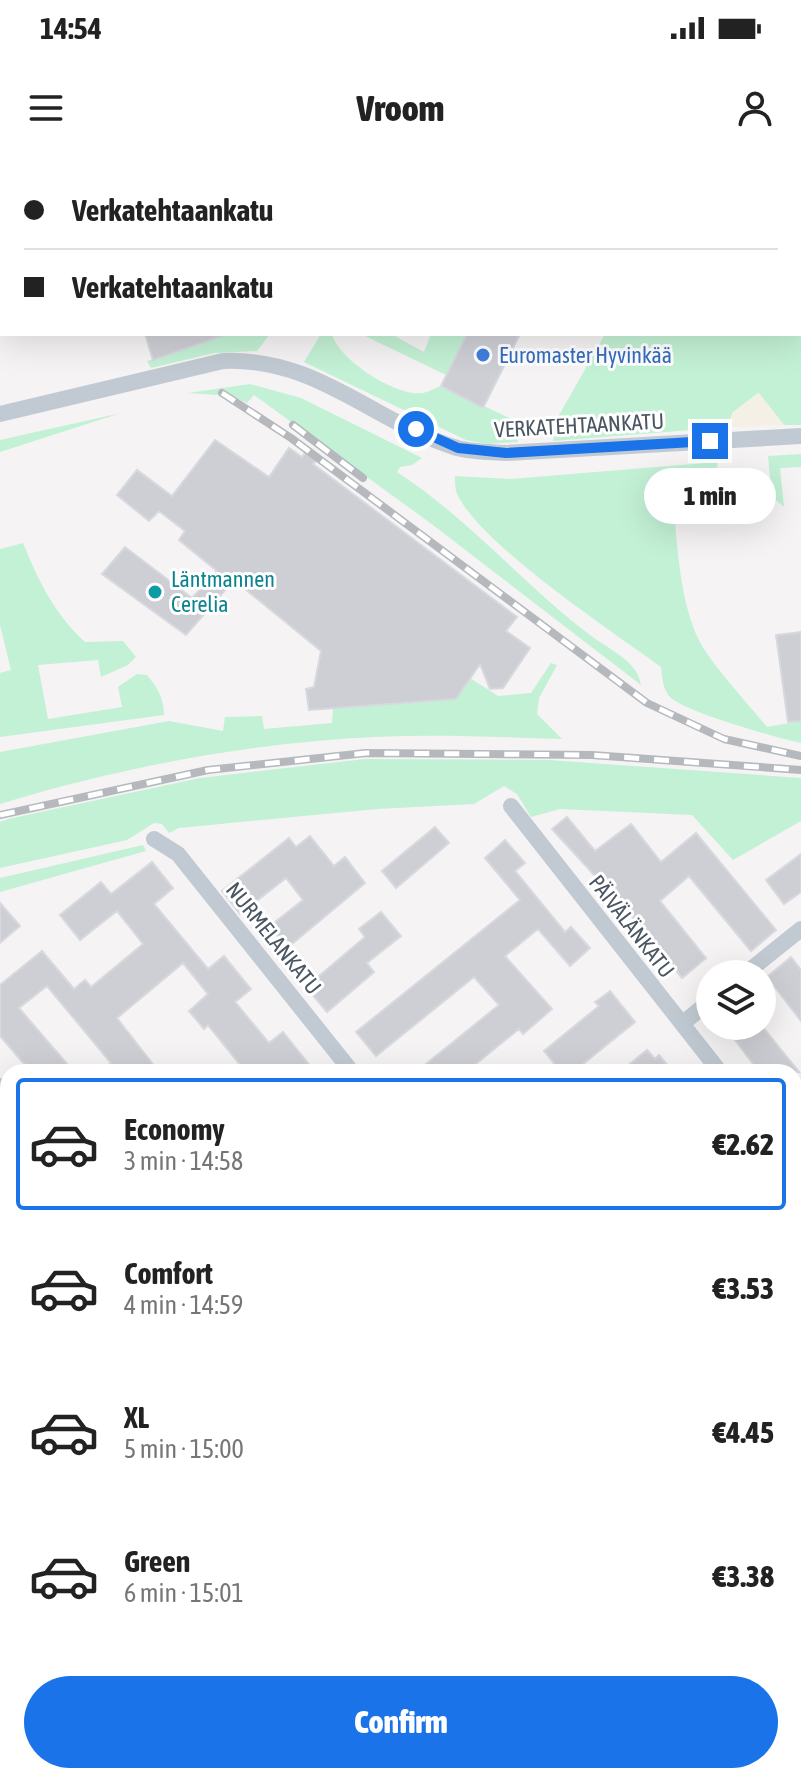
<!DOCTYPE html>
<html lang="en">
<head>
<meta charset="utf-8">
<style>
  body { margin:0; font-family:"Asap Condensed",sans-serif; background:#f6f6f6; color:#222; height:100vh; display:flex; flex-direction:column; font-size:30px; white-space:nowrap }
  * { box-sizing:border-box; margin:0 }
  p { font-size:26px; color:#767676 }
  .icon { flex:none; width:44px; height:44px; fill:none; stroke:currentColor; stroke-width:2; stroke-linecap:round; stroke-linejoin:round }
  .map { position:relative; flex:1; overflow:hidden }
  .side { position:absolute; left:0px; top:904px; width:802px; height:720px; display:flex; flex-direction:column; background:#fff; border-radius:24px 24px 0 0; box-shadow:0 8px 32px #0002 }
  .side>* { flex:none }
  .top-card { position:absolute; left:0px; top:0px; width:802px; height:176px; box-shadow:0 8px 32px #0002; display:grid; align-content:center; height:176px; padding:0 24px; background:#fff }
  .tools { position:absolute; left:696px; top:800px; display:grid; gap:16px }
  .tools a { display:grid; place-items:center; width:80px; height:80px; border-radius:50%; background:#fff; box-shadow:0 8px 32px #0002; font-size:40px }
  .end { position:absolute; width:36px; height:36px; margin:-18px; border:10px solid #1a73e8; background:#fff; box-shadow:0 0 0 4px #fff }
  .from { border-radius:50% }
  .bubble { position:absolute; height:56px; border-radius:28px; background:#fff; box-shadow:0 8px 32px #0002; font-size:26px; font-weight:800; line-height:56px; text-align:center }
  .top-card b { display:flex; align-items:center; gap:28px; height:76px; font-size:30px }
  .top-card b+b { border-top:2px solid #e0e0e0 }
  .top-card i { width:20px; height:20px; background:#222 }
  ul { padding:14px 0 0; list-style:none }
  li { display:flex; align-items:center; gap:24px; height:132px; margin:0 16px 12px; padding:0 8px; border:4px solid transparent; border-radius:8px }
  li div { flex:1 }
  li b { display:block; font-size:30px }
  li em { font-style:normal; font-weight:800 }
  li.current { border-color:#1a73e8 }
  li>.icon { width:72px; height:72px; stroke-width:1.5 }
  .primary-button { display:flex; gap:16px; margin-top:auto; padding:16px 24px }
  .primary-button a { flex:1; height:92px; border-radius:48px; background:#1a73e8; color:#fff; font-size:32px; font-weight:800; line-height:92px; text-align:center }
  .status { display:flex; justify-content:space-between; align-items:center; height:56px; padding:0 40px; background:#fff; direction:ltr }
  .status svg { height:22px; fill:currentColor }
  header { display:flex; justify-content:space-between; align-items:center; height:104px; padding:0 24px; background:#fff; font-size:36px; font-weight:800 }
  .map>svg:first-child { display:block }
  .green { fill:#c3f1d5 }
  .sand { fill:#f5f0e5 }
  .building { fill:#cdcfd5; stroke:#d7d9de; stroke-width:2 }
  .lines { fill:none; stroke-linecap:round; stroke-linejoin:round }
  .minor { stroke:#c1cad2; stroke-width:16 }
  .tertiary { stroke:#c1cad2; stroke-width:20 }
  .rail-casing { stroke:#b5b8bd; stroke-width:8 }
  .rail { stroke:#fff; stroke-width:5; stroke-dasharray:15; stroke-linecap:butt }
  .route { stroke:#1a73e8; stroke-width:10 }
  .shop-dot { fill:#3f7fe0; stroke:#fff; stroke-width:3 }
  .culture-dot { fill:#0f9aa8; stroke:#fff; stroke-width:3 }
  .labels { text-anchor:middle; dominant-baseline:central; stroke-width:6; stroke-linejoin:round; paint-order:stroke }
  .shop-label { font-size:22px; fill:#366cbe; stroke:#fff; text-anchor:start }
  .street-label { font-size:22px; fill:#4a5661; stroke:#fff }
  .culture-label { font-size:22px; fill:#0d838f; stroke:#fff; text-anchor:start }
</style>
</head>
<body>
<div class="status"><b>14:54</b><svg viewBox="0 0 49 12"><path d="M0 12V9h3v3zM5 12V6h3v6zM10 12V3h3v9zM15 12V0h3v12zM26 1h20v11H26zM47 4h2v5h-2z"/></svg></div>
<header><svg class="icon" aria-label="menu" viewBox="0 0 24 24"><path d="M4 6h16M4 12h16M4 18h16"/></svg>Vroom<svg class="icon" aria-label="person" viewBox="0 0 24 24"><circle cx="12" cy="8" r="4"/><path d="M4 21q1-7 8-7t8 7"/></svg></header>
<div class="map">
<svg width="801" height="1624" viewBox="0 0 801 1624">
  <rect width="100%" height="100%" fill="#f5f3f3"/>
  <path class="green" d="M 801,31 L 801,265 L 784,265 L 758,233 L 732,253 L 729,267 L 553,281 L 558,257 L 605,174 L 800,174 Z
    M 229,174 L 270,174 L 257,191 L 214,193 L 151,208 L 147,201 Z
    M 321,174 L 332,174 C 339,200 396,237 423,233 C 429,232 435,228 441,226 L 518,262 L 518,282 L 487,284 L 466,280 L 304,202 Z
    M 361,174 L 391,174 L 424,192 L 431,174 L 467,174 L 446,215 Z
    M 250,224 L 301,238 L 422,298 L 412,305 L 400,307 L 397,312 C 468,358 523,424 590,475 C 608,489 638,501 641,525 L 433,365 L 254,235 L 247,243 L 222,231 L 216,235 L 188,233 Z
    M 121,253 L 0,292 L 0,280 Z
    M 801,294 L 801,307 L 780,308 L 784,347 L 772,337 L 768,296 Z
    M 717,302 L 718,312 L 671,316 C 677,368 676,425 696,474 C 707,501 748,543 767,567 L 801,561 L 801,583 C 777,578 685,552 670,537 C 663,530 662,517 661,507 C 613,472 481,385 457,334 C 455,329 455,321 455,316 L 511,319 Z
    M 23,383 C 38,420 55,455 85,482 L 123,481 L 136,497 L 128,505 L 101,517 L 98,500 L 38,505 L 48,559 L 122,547 L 118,527 L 137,514 L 147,515 C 157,527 164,538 164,555 L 0,577 L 0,513 L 11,510 L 0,465 L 0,389 Z
    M 551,503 L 557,505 L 539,538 L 537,554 L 562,579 C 499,577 436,574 373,577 C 249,583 117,608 0,644 L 0,592 L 169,561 L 223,571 L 225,557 L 262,556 L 264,569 L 332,563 L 333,548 L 456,539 L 470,518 L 498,536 L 531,533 Z
    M 365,599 L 549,600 L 801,618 L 801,661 L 733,700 L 692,655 L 560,649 L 531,657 L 517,634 L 504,626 L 474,644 L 377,649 L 179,668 L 169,673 L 162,664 L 154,663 L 127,680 L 0,708 L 0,662 L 8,659 L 200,618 Z
    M 143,685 L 146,691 L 0,732 L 0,718 Z"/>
  <path class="sand" d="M 759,233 L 784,265 L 729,267 L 732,253 Z"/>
  <path class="building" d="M 145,174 L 222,174 L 222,176 L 153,200 Z
    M 467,174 L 520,174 L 483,248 L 441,226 Z
    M 215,280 L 269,317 L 289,288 L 302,297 L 308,288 L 319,297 L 313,304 L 517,457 L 506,471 L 530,488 L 503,528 L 490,529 L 480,504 L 456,539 L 309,550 L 306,529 L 314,527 L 321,491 L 234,420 L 186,475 L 102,414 L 125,387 L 192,438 L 217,411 L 179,380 L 185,371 L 159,351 L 149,361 L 117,335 L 137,310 L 172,336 Z
    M 801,472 L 801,561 L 788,562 L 776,475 Z
    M 567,657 L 595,691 L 631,664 L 661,702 L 696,673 L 776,770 L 751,791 L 689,716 L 660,741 L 706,798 L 682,818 L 630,754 L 552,669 Z
    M 435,667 L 449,683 L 396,728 L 382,711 Z
    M 310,676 L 334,706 L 345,697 L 365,723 L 287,788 L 270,766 L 303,740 L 286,718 L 240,754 L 222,731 L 289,678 L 296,687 Z
    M 505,680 L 525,703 L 515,711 L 565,772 L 571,767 L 590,788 L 570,806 L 538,769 L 505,796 L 552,849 L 523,874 L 519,869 L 466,912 L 416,912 L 499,845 L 474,817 L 376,896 L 356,872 L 520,740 L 485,698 Z
    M 801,694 L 801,732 L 784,744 L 766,720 Z
    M 152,702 L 173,728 L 154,744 L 208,809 L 224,796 L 251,829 L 235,842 L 269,883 L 283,872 L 315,912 L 246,912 L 208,865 L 204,869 L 189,851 L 208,834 L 183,803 L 117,858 L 159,912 L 101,912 L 111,903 L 47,826 L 19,848 L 74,912 L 31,912 L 0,876 L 0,825 L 42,791 L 74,829 L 85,820 L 91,827 L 143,784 L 117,751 L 80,780 L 60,755 L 101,722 L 111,734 Z
    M 0,743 L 20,766 L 0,783 Z
    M 381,752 L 401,776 L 367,803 L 374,812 L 327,852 L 306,827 L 365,777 L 359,769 Z
    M 791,797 L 801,810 L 801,861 L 767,817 Z
    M 610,831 L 635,862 L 573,912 L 561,912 L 544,891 L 599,846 L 595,842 Z
    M 753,866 L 762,866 L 799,912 L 759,912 L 735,880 Z
    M 647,890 L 655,899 L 659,895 L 673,912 L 620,912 Z"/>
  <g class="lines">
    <path class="minor" d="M 0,254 L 223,201 C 317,197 373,262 457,288 C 472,292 490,292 506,293 L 801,276
      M 511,646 L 720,912
      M 154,679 L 178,694 L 352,912
      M 745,814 L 801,769
      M 682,864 L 710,841
      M 0,926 L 8,936
      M 794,1005 L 801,1014
      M 0,1317 L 8,1310
      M 794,1512 L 801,1506
      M 794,1538 L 801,1546
      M 0,1611 L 11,1624
      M 559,1616 L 566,1624
      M 135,1624 L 145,1616
      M 656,1624 L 666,1616"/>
    <path class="tertiary" d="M 0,1213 L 8,1212
      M 794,1259 L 801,1260"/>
    <defs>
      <path id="rail" d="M 222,233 L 291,278 L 647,543 L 724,579 L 801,596
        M 293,265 L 363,318
        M 0,655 L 208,610 L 366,593 L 592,595 L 801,610"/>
    </defs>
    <use href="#rail" class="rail-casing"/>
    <use href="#rail" class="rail"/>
  </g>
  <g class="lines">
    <path class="route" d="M 416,269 L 458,288 L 506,293 L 710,281"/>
  </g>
  <circle class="shop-dot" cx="483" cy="195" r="8"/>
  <circle class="culture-dot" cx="155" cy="432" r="8"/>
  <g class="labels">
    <g class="shop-label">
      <text x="499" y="195">Euromaster Hyvinkää</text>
    </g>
    <g class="street-label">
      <text transform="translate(579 265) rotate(-3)">VERKATEHTAANKATU</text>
      <text transform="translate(632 766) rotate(52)">PÄIVÄLÄNKATU</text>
      <text transform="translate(274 778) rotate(51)">NURMELANKATU</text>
    </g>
    <g class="culture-label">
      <text x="171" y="419">Läntmannen<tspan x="171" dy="25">Cerelia</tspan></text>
    </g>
  </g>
</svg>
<div class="tools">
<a><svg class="icon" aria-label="layers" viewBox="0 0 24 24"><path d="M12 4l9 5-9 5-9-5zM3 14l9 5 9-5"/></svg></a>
</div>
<i class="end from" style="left:416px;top:269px"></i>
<i class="end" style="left:710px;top:281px"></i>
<div class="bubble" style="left:644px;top:308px;width:132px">1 min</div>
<div class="top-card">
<b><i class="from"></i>Verkatehtaankatu</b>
<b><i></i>Verkatehtaankatu</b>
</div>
<section class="side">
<ul>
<li class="current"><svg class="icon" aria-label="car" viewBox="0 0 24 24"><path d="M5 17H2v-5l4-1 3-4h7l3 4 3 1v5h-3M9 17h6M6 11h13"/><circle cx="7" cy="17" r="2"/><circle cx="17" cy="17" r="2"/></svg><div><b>Economy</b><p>3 min · 14:58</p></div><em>€2.62</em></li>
<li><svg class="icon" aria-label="car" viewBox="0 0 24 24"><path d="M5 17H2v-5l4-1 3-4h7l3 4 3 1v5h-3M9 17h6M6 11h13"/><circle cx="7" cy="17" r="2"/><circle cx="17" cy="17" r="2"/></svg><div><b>Comfort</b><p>4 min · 14:59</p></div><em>€3.53</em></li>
<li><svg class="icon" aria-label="car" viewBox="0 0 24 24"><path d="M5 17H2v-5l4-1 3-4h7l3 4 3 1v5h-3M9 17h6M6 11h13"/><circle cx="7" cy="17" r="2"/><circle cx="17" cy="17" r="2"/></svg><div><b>XL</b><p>5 min · 15:00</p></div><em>€4.45</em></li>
<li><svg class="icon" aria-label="car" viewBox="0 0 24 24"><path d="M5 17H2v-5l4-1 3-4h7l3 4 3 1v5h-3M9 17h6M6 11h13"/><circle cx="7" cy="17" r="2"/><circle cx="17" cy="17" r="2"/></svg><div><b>Green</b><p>6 min · 15:01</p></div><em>€3.38</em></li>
</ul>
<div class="primary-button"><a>Confirm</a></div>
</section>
</div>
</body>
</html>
